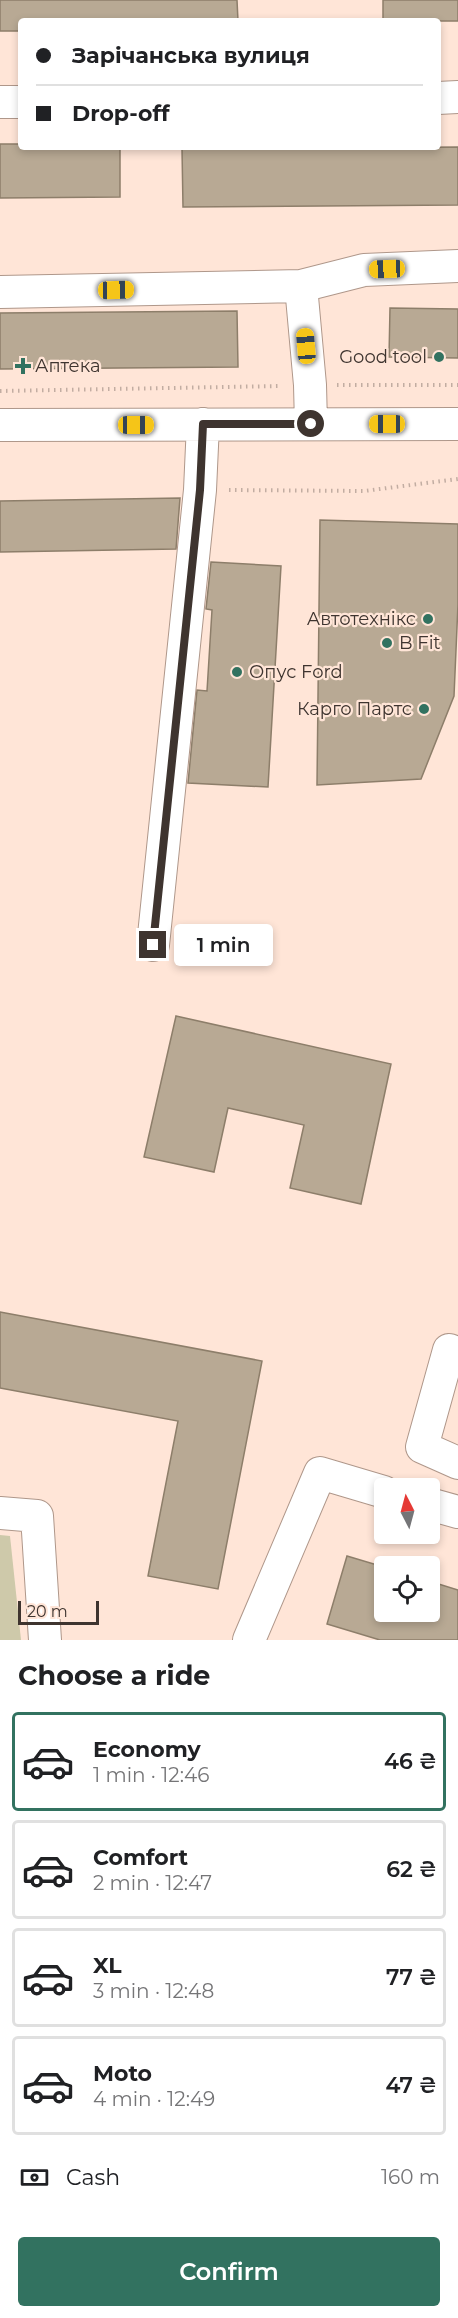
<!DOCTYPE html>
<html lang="en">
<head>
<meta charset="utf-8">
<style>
  body { margin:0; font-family:Montserrat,sans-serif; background:#f2f2f2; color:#202124; height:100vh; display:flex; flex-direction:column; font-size:22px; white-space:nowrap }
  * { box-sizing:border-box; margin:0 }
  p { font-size:20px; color:#757577 }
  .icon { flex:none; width:33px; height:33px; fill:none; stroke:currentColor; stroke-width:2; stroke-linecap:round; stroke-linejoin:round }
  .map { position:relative; height:1640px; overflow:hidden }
  .drawer { display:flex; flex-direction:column; background:#fff; flex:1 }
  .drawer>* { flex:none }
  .top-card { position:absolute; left:18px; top:18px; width:423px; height:132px; border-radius:6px; box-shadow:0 3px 9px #0003; display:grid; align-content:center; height:132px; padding:0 18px; background:#fff }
  .needle { width:39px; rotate:354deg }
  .tools { position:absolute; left:374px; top:1478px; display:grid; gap:12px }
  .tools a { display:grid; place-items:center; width:66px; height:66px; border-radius:6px; background:#fff; box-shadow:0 3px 9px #0003; font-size:30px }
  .scale { position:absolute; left:18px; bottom:15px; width:81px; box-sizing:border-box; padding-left:6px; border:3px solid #3e342f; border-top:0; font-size:16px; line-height:21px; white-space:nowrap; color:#3e342f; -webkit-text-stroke:4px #ffe5d7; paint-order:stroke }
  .end { position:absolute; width:27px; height:27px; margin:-14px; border:8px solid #3e342f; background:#fff; box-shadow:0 0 0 3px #fff }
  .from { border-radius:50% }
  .bubble { position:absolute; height:42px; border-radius:6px; background:#fff; box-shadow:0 3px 9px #0003; font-size:20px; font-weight:600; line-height:42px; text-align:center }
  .car { position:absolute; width:18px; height:36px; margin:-18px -9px; border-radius:8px; box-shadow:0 0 4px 2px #0007; background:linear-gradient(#f5c518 24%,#345 0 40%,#f5c518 0 76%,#345 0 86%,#f5c518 0) }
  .top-card b { display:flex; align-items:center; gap:21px; height:57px; font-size:22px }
  .top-card b+b { border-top:2px solid #e0e0e0 }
  .top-card i { width:15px; height:15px; background:#202124 }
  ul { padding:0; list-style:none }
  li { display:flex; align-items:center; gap:18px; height:99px; margin:0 12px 9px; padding:0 6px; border:3px solid #e0e0e0; border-radius:6px }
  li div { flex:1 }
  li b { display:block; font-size:22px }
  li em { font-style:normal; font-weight:600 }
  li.on { border-color:#327260 }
  li>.icon { width:54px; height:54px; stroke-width:1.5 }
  h2 { padding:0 18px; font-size:27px; line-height:72px }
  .pay { display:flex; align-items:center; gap:15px; height:66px; padding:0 18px; font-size:22px }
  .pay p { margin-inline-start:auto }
  .primary-button { display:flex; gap:12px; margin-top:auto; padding:12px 18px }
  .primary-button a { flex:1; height:69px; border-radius:6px; background:#327260; color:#fff; font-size:24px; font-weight:600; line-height:69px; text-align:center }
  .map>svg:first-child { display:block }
  .green { fill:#cec9aa }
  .building { fill:#b8a994; stroke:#8d7e6a; stroke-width:1.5 }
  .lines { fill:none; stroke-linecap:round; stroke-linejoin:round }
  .minor-casing { stroke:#af978a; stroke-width:34 }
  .path { stroke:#c2ada2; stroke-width:4; stroke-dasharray:1.5 4.5; stroke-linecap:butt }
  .minor { stroke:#fff; stroke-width:32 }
  .route { stroke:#3e342f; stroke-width:8 }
  .poi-dot { fill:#327260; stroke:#ffe5d7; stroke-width:2 }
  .labels { text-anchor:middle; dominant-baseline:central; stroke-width:4.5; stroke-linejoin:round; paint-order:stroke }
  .poi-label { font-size:18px; fill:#3e342f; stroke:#ffe5d7; text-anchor:end }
</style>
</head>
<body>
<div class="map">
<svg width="458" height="1640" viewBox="0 0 458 1640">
  <rect width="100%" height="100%" fill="#ffe5d7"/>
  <path class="green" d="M 0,1535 L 10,1536 L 21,1640 L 0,1640 Z"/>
  <path class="building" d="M 0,0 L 237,0 L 238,21 L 21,21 L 21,31 L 0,31 Z
    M 383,0 L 458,0 L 458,21 L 383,21 Z
    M 0,144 L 21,144 L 21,147 L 120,147 L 120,197 L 0,198 Z
    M 458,147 L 458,205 L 183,207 L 182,149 Z
    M 390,308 L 458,309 L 458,358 L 389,357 Z
    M 237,311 L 238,367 L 0,369 L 0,313 Z
    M 180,498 L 176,549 L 0,552 L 0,501 Z
    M 320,520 L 458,524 L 458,604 L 454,696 L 421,779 L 317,785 Z
    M 211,562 L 281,566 L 268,787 L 188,783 L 197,690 L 207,691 L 212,610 L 206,609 Z
    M 176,1016 L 391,1064 L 361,1204 L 290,1188 L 304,1125 L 228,1108 L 214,1172 L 144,1157 Z
    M 0,1312 L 262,1361 L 218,1589 L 148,1576 L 178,1421 L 0,1388 Z
    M 347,1556 L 384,1567 L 384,1611 L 429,1611 L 429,1581 L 458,1590 L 458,1640 L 380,1640 L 327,1624 Z"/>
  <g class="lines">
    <defs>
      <path id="minor" d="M 438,98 L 458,97
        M 0,102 L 21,102
        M 301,286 L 310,385 L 311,424
        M 0,292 L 301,286 L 364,270 L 458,266
        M 0,425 L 458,424
        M 153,945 L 200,490 L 203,424
        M 458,1353 L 449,1350 L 422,1447 L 458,1463
        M 429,1504 L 458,1512
        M 0,1513 L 37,1516 L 45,1640
        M 249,1640 L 320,1473 L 384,1492"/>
    </defs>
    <use href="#minor" class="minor-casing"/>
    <path class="path" d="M 337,385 L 458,385
      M 0,391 L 281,386
      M 229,490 L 364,491 L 458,479"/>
    <use href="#minor" class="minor"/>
  </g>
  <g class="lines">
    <path class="route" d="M 153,945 L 200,490 L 203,424 L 311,424"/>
  </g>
  <g class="poi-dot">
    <circle cx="439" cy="357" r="6"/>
    <path d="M20 357h6v6h6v6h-6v6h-6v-6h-6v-6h6z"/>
    <circle cx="428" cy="619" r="6"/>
    <circle cx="387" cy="643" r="6"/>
    <circle cx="237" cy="672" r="6"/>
    <circle cx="424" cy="709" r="6"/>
  </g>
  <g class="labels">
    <g class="poi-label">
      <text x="427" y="357">Good tool</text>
      <text x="35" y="366" text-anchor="start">Аптека</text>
      <text x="416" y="619">Автотехнікс</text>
      <text x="399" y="643" text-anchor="start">B Fit</text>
      <text x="249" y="672" text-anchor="start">Опус Ford</text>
      <text x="412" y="709">Карго Партс</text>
    </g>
  </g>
</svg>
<div class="tools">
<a><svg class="needle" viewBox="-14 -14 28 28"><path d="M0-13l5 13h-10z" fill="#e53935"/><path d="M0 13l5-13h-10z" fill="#757577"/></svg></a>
<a><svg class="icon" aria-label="locate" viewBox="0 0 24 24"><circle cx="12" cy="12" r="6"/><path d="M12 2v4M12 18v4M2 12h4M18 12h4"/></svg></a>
</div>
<div class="scale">20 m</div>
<i class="end from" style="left:311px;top:424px"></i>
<i class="end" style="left:153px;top:945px"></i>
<div class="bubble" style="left:174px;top:924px;width:99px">1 min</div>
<i class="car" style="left:387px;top:269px;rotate:268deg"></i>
<i class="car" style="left:116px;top:290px;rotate:89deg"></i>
<i class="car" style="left:306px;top:346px;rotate:355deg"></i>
<i class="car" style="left:387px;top:424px;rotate:270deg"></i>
<i class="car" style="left:136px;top:425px;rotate:90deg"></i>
<div class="top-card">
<b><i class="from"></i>Зарічанська вулиця</b>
<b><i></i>Drop-off</b>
</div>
</div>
<section class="drawer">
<h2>Choose a ride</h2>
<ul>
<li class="on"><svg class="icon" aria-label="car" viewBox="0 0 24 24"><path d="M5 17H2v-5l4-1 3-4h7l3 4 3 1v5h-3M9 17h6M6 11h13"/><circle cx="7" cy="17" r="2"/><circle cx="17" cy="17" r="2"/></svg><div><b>Economy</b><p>1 min · 12:46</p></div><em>46 ₴</em></li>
<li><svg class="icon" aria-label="car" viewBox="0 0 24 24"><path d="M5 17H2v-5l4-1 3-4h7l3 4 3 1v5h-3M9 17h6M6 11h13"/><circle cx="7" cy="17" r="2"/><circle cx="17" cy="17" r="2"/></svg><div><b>Comfort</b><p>2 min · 12:47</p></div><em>62 ₴</em></li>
<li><svg class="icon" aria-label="car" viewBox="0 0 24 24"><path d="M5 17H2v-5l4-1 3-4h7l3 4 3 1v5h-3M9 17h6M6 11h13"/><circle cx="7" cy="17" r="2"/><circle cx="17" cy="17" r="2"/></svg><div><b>XL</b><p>3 min · 12:48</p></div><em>77 ₴</em></li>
<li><svg class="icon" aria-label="car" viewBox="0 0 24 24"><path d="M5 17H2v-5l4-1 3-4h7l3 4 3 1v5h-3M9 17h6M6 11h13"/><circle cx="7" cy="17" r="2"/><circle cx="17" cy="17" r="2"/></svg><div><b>Moto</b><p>4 min · 12:49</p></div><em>47 ₴</em></li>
</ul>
<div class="pay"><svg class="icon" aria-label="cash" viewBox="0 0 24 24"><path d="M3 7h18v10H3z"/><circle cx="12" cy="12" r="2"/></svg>Cash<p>160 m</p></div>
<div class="primary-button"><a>Confirm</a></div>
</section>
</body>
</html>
